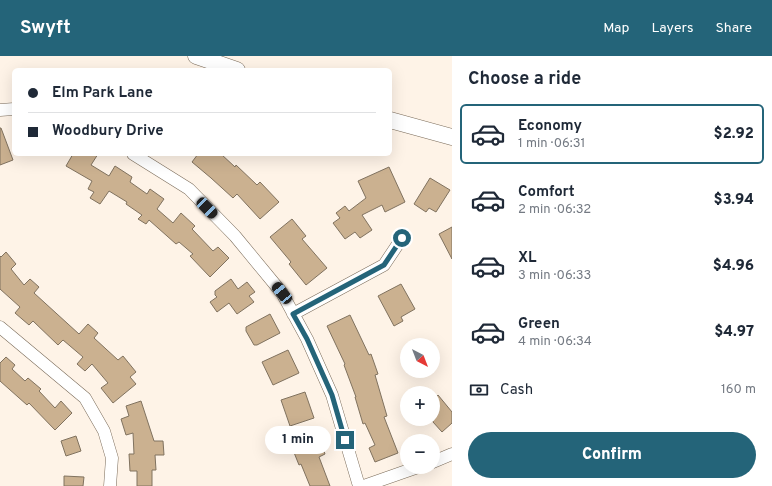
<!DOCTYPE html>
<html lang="en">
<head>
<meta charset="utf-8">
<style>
  body { margin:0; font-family:Overpass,sans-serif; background:#f6f6f7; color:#1f2937; height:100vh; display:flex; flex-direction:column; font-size:15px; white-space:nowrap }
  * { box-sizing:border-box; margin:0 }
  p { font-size:13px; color:#747a83 }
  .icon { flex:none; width:22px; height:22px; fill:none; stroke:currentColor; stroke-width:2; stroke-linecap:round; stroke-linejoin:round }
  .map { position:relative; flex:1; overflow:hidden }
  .panel { display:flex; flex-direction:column; background:#fff; width:320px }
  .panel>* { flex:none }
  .hud { position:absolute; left:12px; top:12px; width:380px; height:88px; border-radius:6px; box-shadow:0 4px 16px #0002; display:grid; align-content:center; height:88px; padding:0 16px; background:#fff }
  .needle { width:26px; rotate:138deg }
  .controls { position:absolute; left:400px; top:282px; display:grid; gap:8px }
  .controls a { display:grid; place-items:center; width:40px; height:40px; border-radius:50%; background:#fff; box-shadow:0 4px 16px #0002; font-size:20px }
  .end { position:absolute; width:18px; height:18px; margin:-9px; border:5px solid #246479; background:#fff; box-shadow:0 0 0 2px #fff }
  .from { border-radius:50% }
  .bubble { position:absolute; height:28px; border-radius:14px; background:#fff; box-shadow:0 4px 16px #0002; font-size:13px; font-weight:800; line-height:28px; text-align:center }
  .car { position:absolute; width:12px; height:24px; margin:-12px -6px; border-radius:5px; box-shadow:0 0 3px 1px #0007; background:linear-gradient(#222 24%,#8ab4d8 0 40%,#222 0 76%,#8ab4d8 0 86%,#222 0) }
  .hud b { display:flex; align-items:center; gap:14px; height:38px; font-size:15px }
  .hud b+b { border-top:1px solid #e0e1e3 }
  .hud i { width:10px; height:10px; background:#1f2937 }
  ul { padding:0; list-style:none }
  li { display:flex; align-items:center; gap:12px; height:60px; margin:0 8px 6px; padding:0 8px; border:2px solid transparent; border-radius:6px }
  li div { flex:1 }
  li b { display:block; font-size:15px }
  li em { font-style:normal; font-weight:800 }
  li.selected { border-color:#246479 }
  li>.icon { width:36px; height:36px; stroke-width:1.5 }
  h2 { padding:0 16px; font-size:18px; line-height:48px }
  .pay { display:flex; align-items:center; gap:10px; height:44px; padding:0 16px; font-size:15px }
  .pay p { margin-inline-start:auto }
  .button { display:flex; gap:8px; margin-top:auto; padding:8px 16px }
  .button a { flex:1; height:46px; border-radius:24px; background:#246479; color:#fff; font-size:16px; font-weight:800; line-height:46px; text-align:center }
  header { display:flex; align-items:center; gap:24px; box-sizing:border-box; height:56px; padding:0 20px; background:#246479; color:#fff }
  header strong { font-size:19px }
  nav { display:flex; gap:22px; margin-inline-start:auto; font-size:14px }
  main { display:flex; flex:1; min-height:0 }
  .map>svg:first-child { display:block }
  .building { fill:#cbb190; stroke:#80725f }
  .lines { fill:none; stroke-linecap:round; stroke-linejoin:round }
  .street-casing { stroke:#7a6b59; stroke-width:13 }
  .secondary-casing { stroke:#7a6b59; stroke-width:17 }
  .street { stroke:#fff; stroke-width:12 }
  .secondary { stroke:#fff; stroke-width:16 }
  .route { stroke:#246479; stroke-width:5 }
</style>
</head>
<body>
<header>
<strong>Swyft</strong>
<nav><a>Map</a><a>Layers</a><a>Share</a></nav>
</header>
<main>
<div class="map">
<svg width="452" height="430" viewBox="0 0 452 430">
  <rect width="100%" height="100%" fill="#fef3e7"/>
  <path class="building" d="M 0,72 L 1,72 L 13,104 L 0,109 Z
    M 73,98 L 98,98 L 91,109 L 109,120 L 115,110 L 132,121 L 130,126 L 147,138 L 150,133 L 164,143 L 157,153 L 173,167 L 181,157 L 195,170 L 192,173 L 213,195 L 218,191 L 229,202 L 210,221 L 190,200 L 193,198 L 179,186 L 176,188 L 149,164 L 146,168 L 138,163 L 142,159 L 126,148 L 127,146 L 109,135 L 100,148 L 90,142 L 94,136 L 88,133 L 92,125 L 66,110 Z
    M 198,98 L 221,98 L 235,111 L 236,109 L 257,129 L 260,126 L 279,146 L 260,163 L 237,138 L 233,142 L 211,122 L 192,106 Z
    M 389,111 L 405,146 L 385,156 L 382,149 L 362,159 L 372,174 L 360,182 L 355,176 L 345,183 L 333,167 L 340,162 L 336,157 L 345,150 L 349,155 L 366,142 L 358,125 Z
    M 430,122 L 450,134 L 436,156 L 429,152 L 426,156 L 414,148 Z
    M 292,163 L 306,180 L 302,183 L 327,212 L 306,229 L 289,208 L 291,206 L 270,181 Z
    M 452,171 L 452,203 L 439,178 Z
    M 6,196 L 16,208 L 11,213 L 24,229 L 30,223 L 39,231 L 34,237 L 79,278 L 88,268 L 98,277 L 94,282 L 118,304 L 123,300 L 136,316 L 130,321 L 136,328 L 113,347 L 101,332 L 108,327 L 92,308 L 85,315 L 77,308 L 83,301 L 63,284 L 58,289 L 33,265 L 29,269 L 15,257 L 20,251 L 0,233 L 0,200 L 1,201 Z
    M 231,223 L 238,233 L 247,226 L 255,236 L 249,240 L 254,246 L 237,258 L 229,247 L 217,256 L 210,246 L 217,241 L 215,239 L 215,235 Z
    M 401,228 L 415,253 L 401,261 L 403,265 L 394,270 L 378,240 Z
    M 270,258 L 280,277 L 257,289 L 254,289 L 246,275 L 246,271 Z
    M 350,259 L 369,299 L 371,298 L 378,318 L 375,319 L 387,360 L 384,361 L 398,397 L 375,406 L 369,392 L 375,389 L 365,367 L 363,368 L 355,341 L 356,341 L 344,309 L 345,308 L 327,270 Z
    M 288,294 L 299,317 L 273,329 L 262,306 Z
    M 6,301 L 15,309 L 12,313 L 25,325 L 28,322 L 41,333 L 39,335 L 55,352 L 61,345 L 72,357 L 55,374 L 29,347 L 27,349 L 0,325 L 0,307 Z
    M 305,336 L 314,362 L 290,370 L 281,344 Z
    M 438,339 L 452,356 L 452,367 L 442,376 L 433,366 L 433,344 Z
    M 141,345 L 154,385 L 163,385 L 164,399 L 155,399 L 156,414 L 152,414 L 152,430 L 137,430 L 137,415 L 130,415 L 129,398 L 134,398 L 133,377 L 126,379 L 121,363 L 129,360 L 126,350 Z
    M 318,378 L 325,398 L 319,401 L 330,430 L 310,430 L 301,408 L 299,409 L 291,389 Z
    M 76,380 L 81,395 L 66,400 L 61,385 Z
    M 64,420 L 84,421 L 83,430 L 64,430 Z"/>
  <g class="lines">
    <defs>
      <path id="street" d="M 0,54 L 14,53
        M 133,98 L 189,133 L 235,180 L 282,237 L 307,283 L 332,339 L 359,430
        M 293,258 L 384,209 L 402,182
        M 0,271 L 85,342 L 104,375 L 112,402 L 110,430
        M 433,406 L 452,398
        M 364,430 L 418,411"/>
      <path id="secondary" d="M 196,0 L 237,14
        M 390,64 L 452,81"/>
    </defs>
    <use href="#street" class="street-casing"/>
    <use href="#secondary" class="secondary-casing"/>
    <use href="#street" class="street"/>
    <use href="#secondary" class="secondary"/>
  </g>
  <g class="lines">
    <path class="route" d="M 345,384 L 332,339 L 307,283 L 293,258 L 384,209 L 402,182"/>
  </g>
</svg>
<div class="controls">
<a><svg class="needle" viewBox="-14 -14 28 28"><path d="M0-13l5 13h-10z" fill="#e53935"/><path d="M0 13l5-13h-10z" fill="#747a83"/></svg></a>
<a>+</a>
<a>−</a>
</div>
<i class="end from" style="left:402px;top:182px"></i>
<i class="end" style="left:345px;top:384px"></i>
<div class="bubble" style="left:265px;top:370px;width:66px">1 min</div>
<i class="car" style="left:207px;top:152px;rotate:135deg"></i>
<i class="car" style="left:282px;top:237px;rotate:321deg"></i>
<div class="hud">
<b><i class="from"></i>Elm Park Lane</b>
<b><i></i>Woodbury Drive</b>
</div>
</div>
<section class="panel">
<h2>Choose a ride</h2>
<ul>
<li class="selected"><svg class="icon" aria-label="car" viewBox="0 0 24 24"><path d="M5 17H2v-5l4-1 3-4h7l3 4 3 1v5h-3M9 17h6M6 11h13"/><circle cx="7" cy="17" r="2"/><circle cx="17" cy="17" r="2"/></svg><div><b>Economy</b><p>1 min · 06:31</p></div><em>$2.92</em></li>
<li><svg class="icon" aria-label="car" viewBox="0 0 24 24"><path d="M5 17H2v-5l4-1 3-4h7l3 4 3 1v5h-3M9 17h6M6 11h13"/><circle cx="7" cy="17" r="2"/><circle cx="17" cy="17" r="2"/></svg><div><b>Comfort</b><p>2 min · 06:32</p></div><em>$3.94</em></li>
<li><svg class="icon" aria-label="car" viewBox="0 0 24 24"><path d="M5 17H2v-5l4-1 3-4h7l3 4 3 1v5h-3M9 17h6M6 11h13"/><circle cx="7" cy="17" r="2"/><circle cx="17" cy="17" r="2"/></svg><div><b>XL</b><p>3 min · 06:33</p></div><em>$4.96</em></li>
<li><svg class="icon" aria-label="car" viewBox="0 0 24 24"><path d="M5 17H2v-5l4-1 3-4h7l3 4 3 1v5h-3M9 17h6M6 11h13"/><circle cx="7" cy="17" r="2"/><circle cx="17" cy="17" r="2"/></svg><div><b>Green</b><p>4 min · 06:34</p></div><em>$4.97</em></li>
</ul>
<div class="pay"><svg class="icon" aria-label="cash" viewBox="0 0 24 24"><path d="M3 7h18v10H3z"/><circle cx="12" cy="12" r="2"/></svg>Cash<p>160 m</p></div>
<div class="button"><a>Confirm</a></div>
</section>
</main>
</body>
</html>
